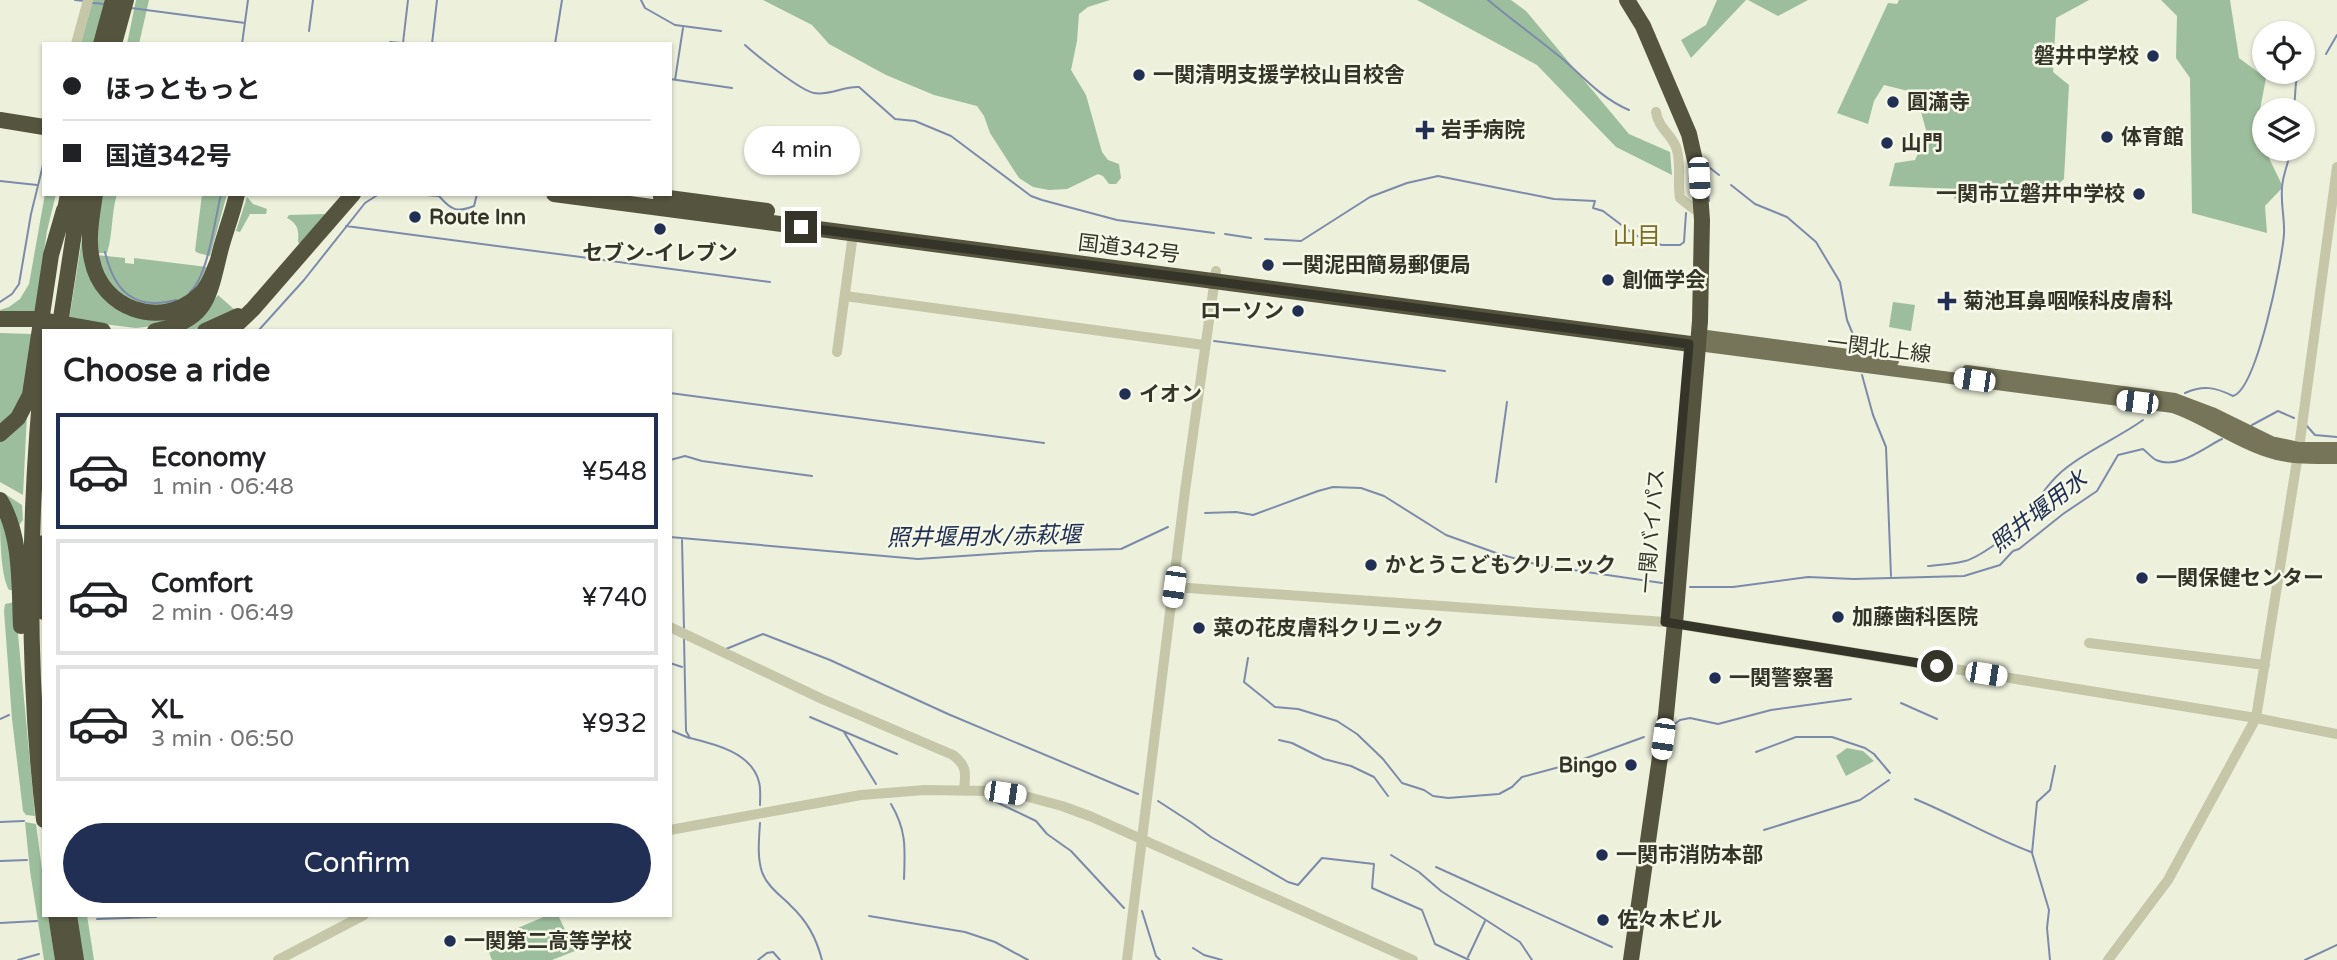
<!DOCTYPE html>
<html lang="en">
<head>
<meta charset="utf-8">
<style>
  body { margin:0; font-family:"Varela Round","Noto Sans JP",sans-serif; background:#f2f2f2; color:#202124; height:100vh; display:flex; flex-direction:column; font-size:26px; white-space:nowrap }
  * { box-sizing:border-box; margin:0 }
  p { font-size:23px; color:#757577 }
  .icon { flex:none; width:38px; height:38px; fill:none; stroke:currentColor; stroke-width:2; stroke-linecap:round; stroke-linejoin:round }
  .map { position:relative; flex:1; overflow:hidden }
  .details { position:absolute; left:42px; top:329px; width:630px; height:588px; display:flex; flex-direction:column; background:#fff; border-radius:0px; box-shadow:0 2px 5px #0004 }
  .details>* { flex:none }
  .guide { position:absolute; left:42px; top:42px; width:630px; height:154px; border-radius:0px; box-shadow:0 2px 5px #0004; display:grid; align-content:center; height:154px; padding:0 21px; background:#fff }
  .controls { position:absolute; left:2252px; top:21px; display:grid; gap:14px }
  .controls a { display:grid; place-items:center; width:63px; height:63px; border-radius:50%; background:#fff; box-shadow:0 2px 5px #0004; font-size:35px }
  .end { position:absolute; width:32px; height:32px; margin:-16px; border:9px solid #343428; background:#fff; box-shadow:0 0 0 4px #fff }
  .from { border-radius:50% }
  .bubble { position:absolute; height:49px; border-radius:24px; background:#fff; box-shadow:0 2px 5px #0004; font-size:23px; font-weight:600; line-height:49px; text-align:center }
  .car { position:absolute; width:21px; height:42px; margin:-21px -10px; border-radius:9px; box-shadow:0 0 5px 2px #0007; background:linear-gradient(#fff 24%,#345 0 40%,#fff 0 76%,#345 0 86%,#fff 0) }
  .guide b { display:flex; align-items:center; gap:24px; height:66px; font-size:26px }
  .guide b+b { border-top:2px solid #e0e0e0 }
  .guide i { width:18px; height:18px; background:#202124 }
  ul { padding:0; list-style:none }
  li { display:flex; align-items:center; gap:21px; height:116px; margin:0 14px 10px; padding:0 7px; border:4px solid #e0e0e0; border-radius:0px }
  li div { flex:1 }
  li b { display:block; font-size:26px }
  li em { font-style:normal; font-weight:600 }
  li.selected { border-color:#202f53 }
  li>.icon { width:63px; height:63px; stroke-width:1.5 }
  h2 { padding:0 21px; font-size:32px; line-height:84px }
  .cta { display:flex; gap:14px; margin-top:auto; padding:14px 21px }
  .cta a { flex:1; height:80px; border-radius:42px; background:#202f53; color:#fff; font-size:28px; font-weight:600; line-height:80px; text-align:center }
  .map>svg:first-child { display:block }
  .green { fill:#9dbe9c }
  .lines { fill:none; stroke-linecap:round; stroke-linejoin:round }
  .stream { stroke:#7c8bab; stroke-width:2 }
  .minor { stroke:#c5c7a8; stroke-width:10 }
  .major { stroke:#767559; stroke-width:12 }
  .highway { stroke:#55543f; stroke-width:16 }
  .route { stroke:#343428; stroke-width:9 }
  .poi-dot { fill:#202f53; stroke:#f5f8e7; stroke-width:2.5 }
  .labels { text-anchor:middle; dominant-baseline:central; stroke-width:5; stroke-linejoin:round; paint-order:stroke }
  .poi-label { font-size:21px; font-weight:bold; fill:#343428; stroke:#f5f8e7; text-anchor:start }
  .street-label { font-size:21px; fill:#343428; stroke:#f5f8e7 }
  .water-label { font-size:23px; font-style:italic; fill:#202f53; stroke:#f5f8e7 }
  .quarter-label { font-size:24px; fill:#7a6e24; stroke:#f5f8e7 }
</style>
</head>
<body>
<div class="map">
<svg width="2337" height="960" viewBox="0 0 2337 960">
  <rect width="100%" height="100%" fill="#edf0db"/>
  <path class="green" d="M 93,0 L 105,0 L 94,44 L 80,44 Z
    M 136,0 L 149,0 L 139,44 L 127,44 Z
    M 763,0 L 1110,0 L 1088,7 L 1079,14 L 1077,41 L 1071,70 L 1086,95 L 1102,152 L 1108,160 L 1119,164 L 1121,178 L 1116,184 L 1109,184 L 1103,176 L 1098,174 L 1067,189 L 1049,190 L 1033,187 L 1019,178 L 990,133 L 984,116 L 977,106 L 934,95 L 886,75 L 829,44 L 812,25 Z
    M 1417,0 L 1511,0 L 1526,11 L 1629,134 L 1670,152 L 1672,175 L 1616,147 L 1537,65 Z
    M 1717,0 L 1746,0 L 1691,58 L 1681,40 L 1706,25 Z
    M 1748,0 L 1808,0 L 1778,16 Z
    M 1899,0 L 2089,0 L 2056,18 L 2053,72 L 2069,85 L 2064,179 L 2053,189 L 2004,183 L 1954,199 L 1956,189 L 1889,186 L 1895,163 L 1915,160 L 1927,134 L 1916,93 L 1884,85 L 1874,101 L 1868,124 L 1837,113 L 1888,3 L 1897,4 Z
    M 2161,0 L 2230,0 L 2239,58 L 2266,78 L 2256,131 L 2283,187 L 2265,206 L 2267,233 L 2192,213 L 2190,78 L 2176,58 L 2177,16 Z
    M 45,194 L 56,194 L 47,231 L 35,314 L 0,313 L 0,310 L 9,307 L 20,299 L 29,284 Z
    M 89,194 L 86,247 L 111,299 L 178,313 L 162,325 L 136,328 L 69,320 Z
    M 101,194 L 117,194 C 111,214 113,234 107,253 L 96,253 L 97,224 Z
    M 202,194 L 227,194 L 210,256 L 198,253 L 195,251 Z
    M 247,197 L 253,204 L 267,209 L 266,214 L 250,214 L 240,232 L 236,231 Z
    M 326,214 L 300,244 L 298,242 C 299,230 298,224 287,218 L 289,215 Z
    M 97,255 L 125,258 L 125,263 L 134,264 L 134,258 L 207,267 C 204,273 202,281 198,287 C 190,297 176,303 164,305 C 126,310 107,290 97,255 Z
    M 218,295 L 236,311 C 217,324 198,331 175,331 L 206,309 Z
    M 1893,302 L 1915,305 L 1911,331 L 1889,327 Z
    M 0,333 L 32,334 L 30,367 L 20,406 L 0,428 Z
    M 27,414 L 23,495 L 0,482 L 0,439 Z
    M 2,492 L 22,505 L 23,520 L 17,528 Z
    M 0,510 L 9,535 L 14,590 L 9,590 C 0,574 0,531 0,510 Z
    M 15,602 L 35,816 L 26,815 L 23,811 L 12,719 L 4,611 L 5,604 Z
    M 1847,748 L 1863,751 L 1874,761 L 1846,776 L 1836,756 Z
    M 25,822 L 36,824 L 44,885 L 44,915 L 48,915 L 55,960 L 44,960 L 30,871 Z
    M 76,915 L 87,915 L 94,960 L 83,960 Z
    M 548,915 L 558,915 L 575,951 L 552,960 L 492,960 L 485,942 Z"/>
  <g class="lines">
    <path class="stream" d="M 75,0 L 84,1
      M 641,0 L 645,8 L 675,25 L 721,31
      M 1488,0 C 1513,21 1540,40 1565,61 C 1586,80 1603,99 1629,110
      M 93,3 L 105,4
      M 131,8 L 245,23
      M 309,31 L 313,0
      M 390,42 L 402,43
      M 242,44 L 248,0
      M 406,44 L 403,43 L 408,0
      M 432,44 L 437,0
      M 555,44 L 562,0
      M 745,45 C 756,55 801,91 814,93 C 829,96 844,86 859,87 L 895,119 L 915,121 L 951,136 L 1031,196 L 1042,200 L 1117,220 L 1214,233
      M 2326,54 L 2337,35
      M 2303,63 L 2305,58
      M 670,79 L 732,88
      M 675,80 L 683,28
      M 2294,110 L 2296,82 L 2300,72
      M 1705,163 L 1706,172
      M 1705,164 L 1719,175
      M 0,181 L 37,185
      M 1707,185 L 1709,201
      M 1731,185 L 1755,204 L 1787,217 L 1816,242 L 1840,282 L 1847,320 L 1859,349
      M 412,194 L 439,196 C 451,210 457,213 474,206 L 477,194
      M 346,226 L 770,282
      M 1225,234 L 1251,238
      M 1265,239 L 1301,241 L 1370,197 L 1407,183 L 1438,176 L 1554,199 L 1595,201 L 1593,208 L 1603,211 L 1632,233 L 1646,241 L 1662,245 L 1680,245 L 1684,242 L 1686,213
      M 105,252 C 114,291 134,311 176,300
      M 190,292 C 208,276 215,219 221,194
      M 0,302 L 12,294 L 19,284 L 31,214 L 44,161
      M 258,331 L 304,280 L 365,203 L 379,194
      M 1214,341 L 1445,371
      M 1862,375 L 1873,415 L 1886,447 L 1891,576
      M 670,393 L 1044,443
      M 2185,393 C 2203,385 2215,387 2233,396 C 2257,389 2282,261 2284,234 C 2285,216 2279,199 2283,180 C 2285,170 2289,160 2291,149
      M 2252,425 L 2278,411 L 2294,418
      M 2306,425 L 2315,435 L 2337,437
      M 670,460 L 685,456 L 702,461 L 812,476
      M 1496,482 L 1507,402
      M 1205,513 L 1236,512 L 1253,515 L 1318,491 L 1333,487 L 1361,488 L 1384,496 L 1446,535 L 1499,554 L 1539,565 L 1662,583
      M 670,537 L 918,559 L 1037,551 L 1121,549 L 1168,527
      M 682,540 L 684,629
      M 1928,566 C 1940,565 1953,564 1965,561 C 1978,558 2013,533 2022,522 C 2036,503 2047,483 2066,468 C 2090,449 2118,438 2143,420
      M 1690,587 L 1733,587 L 1808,577 L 1854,579 L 1964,576 L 2000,565 L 2013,551 L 2019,549 L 2063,514 L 2097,491 L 2118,455 L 2143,449 C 2147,452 2151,457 2156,460 C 2178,470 2203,448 2222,439
      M 684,638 L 686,731 L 690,738 C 715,744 752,753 759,782 C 761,789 760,798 760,805
      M 726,649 L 763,634 L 830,660 L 948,714 L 1138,794
      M 1248,658 L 1244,682 L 1275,707 L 1298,709 L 1337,721 L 1357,734 L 1383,759 L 1402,783 L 1424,790 L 1433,796 L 1448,798 L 1499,794 L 1512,787 L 1522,777 L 1567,765 L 1644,737
      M 670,663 L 682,667
      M 1901,703 L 1937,719
      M 810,717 L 897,754
      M 0,719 L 9,715
      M 1672,726 L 1680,720 L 1690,718 L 1718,724 L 1771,710 L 1851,699
      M 670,730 L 689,738
      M 844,732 L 876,784
      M 1279,740 L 1292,743 L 1324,759 L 1351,766 L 1374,777 L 1388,796
      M 1756,752 L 1796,737 L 1832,737 L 1865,748 L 1874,754 L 1890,773
      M 1915,799 C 1954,815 1991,837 2031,852
      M 992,800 L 1036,821 L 1047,834 L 1071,851 L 1124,908
      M 1158,801 L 1192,823 L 1211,837 L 1288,882 L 1298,885 L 1322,858 L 1374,864 L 1372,888 L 1422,910 L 1435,944 L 1469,960
      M 891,804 C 907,831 905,849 904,879
      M 0,822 L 24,821
      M 760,823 C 759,839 757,857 762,872 C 767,886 780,895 790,905 C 807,921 816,937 822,960
      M 1764,830 L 1860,800 L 1889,780
      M 1391,855 L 1419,872 L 1441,891 L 1520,942 L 1532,960
      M 0,861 L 27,860
      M 1436,867 L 1612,947
      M 1142,911 L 1156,956 L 1160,960
      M 869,916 L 965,932 L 995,942 L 1028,960
      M 97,919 L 156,917
      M 0,923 L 37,921
      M 1193,948 L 1204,955 L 1222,960
      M 1468,957 L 1485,921
      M 18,960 L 39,954
      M 758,960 L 767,953 L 773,952 L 780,960
      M 2050,960 L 2047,928 L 2049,910 L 2032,853 L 2037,802 L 2050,790 L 2055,766
      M 2305,960 L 2337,945"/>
    <path class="minor" d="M 76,44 L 88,0
      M 1656,112 C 1658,127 1670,133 1676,147 C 1682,162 1677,182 1680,198 L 1694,209
      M 845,296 L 1204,345
      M 837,352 L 853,234
      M 1174,587 L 1665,622 L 2256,718 L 2337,734
      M 670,627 L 822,699 L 953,755 C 967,766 966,773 964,790
      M 2089,643 L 2265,665
      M 670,830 L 861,795 L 925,790 L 990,791 L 1021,795 L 1062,806 L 1092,817 L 1413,960
      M 278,960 L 364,915
      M 1127,960 L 1185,491 L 1216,271
      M 2108,960 L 2168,880 L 2256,718 L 2299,448 L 2337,167"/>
    <path class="major" d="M 1699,335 L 1893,361
      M 1698,345 L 2173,407 C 2206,418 2234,441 2267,451 C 2289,459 2313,458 2337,458
      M 1967,371 L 2175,399 L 2212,413 L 2271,442 L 2299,448 L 2337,448"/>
    <path class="highway" d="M 1627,0 L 1643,26 L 1689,134 L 1699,178 L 1702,220 L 1700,321 L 1675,623 L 1666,715 L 1631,960
      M 101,44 L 113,0
      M 114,44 L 126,0
      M 0,120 L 44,127
      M 95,194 C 92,215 87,239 92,260 C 101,309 161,330 198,296 C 208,288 212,275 217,263
      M 554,194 L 1698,345
      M 661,197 L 767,211
      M 63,221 L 68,194
      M 0,319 L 35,319 L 103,331
      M 59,331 L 80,194
      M 155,331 C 210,320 209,294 221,248 C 226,230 233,212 237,194
      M 205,331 L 238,316
      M 230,331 L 253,309 L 353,194
      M 44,358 C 28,511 26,666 44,820
      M 0,434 L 18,418 L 30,395 L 51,255 L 64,210
      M 0,500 C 22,536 19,585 21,626
      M 44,543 L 44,612
      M 56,915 L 63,960
      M 69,915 L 76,960"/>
  </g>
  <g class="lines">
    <path class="route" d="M 801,227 L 1689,344 L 1665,622 L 1937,666"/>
  </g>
  <g class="poi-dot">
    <circle cx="2153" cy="56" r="7"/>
    <circle cx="1139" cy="75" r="7"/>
    <circle cx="1893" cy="102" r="7"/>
    <path d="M1421.5 119.5h7v7h7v7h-7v7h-7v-7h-7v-7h7z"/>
    <circle cx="2107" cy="137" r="7"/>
    <circle cx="1887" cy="143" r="7"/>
    <circle cx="2139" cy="194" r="7"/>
    <circle cx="415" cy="217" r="7"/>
    <circle cx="660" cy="229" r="7"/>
    <circle cx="1268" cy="265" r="7"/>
    <circle cx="1608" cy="280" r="7"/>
    <path d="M1943.5 290.5h7v7h7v7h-7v7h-7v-7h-7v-7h7z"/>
    <circle cx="1298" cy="311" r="7"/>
    <circle cx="1125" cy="394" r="7"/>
    <circle cx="1371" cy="565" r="7"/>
    <circle cx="2142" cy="578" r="7"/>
    <circle cx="1838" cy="617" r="7"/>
    <circle cx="1199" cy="628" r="7"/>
    <circle cx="1715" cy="678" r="7"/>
    <circle cx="1631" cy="765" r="7"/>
    <circle cx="1602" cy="855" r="7"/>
    <circle cx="1603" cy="920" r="7"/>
    <circle cx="450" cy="941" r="7"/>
  </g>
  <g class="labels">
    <g class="poi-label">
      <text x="2139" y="56" text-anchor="end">磐井中学校</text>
      <text x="1153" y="75">一関清明支援学校山目校舎</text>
      <text x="1907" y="102">圓滿寺</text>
      <text x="1441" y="130">岩手病院</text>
      <text x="2121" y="137">体育館</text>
      <text x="1901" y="143">山門</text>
      <text x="2125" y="194" text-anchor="end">一関市立磐井中学校</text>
      <text x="429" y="217">Route Inn</text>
      <text x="660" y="253" text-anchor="middle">セブン-イレブン</text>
      <text x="1282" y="265">一関泥田簡易郵便局</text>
      <text x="1622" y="280">創価学会</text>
      <text x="1963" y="301">菊池耳鼻咽喉科皮膚科</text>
      <text x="1284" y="311" text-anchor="end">ローソン</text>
      <text x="1139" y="394">イオン</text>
      <text x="1385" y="565">かとうこどもクリニック</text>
      <text x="2156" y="578">一関保健センター</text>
      <text x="1852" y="617">加藤歯科医院</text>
      <text x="1213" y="628">菜の花皮膚科クリニック</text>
      <text x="1729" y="678">一関警察署</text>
      <text x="1617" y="765" text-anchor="end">Bingo</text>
      <text x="1616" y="855">一関市消防本部</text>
      <text x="1617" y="920">佐々木ビル</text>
      <text x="464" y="941">一関第二高等学校</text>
    </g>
    <g class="street-label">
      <text transform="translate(1129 249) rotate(7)">国道342号</text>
      <text transform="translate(1879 349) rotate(7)">一関北上線</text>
      <text transform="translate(1652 531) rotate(-85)">一関バイパス</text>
    </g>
    <g class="water-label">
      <text transform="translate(2039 512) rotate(-38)">照井堰用水</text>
      <text transform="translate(984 537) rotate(-1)">照井堰用水/赤萩堰</text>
    </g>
    <g class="quarter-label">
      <text x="1637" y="236">山目</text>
    </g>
  </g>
</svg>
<div class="controls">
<a><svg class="icon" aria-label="locate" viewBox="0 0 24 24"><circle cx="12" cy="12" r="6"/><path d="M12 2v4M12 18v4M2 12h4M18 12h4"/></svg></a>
<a><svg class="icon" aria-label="layers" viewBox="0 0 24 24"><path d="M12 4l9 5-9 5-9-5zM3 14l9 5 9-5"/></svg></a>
</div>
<i class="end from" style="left:1937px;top:666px"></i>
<i class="end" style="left:801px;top:227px"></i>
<div class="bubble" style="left:744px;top:126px;width:116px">4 min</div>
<i class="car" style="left:1699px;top:178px;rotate:177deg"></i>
<i class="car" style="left:1974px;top:380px;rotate:278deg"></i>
<i class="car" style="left:2137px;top:402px;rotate:277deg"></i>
<i class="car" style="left:1174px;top:587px;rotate:188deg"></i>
<i class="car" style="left:1986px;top:674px;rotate:99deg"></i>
<i class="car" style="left:1663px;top:739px;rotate:188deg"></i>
<i class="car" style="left:1005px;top:793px;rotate:98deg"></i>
<div class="guide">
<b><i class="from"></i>ほっともっと</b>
<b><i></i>国道342号</b>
</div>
<section class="details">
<h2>Choose a ride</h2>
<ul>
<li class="selected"><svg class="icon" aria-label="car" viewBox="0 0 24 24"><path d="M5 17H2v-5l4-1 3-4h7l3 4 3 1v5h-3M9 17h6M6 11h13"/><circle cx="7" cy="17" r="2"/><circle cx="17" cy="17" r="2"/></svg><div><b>Economy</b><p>1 min · 06:48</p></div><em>¥548</em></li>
<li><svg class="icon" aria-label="car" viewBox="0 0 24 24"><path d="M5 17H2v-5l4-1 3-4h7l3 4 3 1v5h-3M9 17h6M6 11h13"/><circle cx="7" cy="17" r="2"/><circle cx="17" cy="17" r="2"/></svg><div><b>Comfort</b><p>2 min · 06:49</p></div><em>¥740</em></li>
<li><svg class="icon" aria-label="car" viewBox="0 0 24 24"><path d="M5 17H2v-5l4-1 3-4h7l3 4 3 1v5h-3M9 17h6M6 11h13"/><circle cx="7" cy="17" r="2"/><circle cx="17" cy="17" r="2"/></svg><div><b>XL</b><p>3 min · 06:50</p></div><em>¥932</em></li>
</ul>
<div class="cta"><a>Confirm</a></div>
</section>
</div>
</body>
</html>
